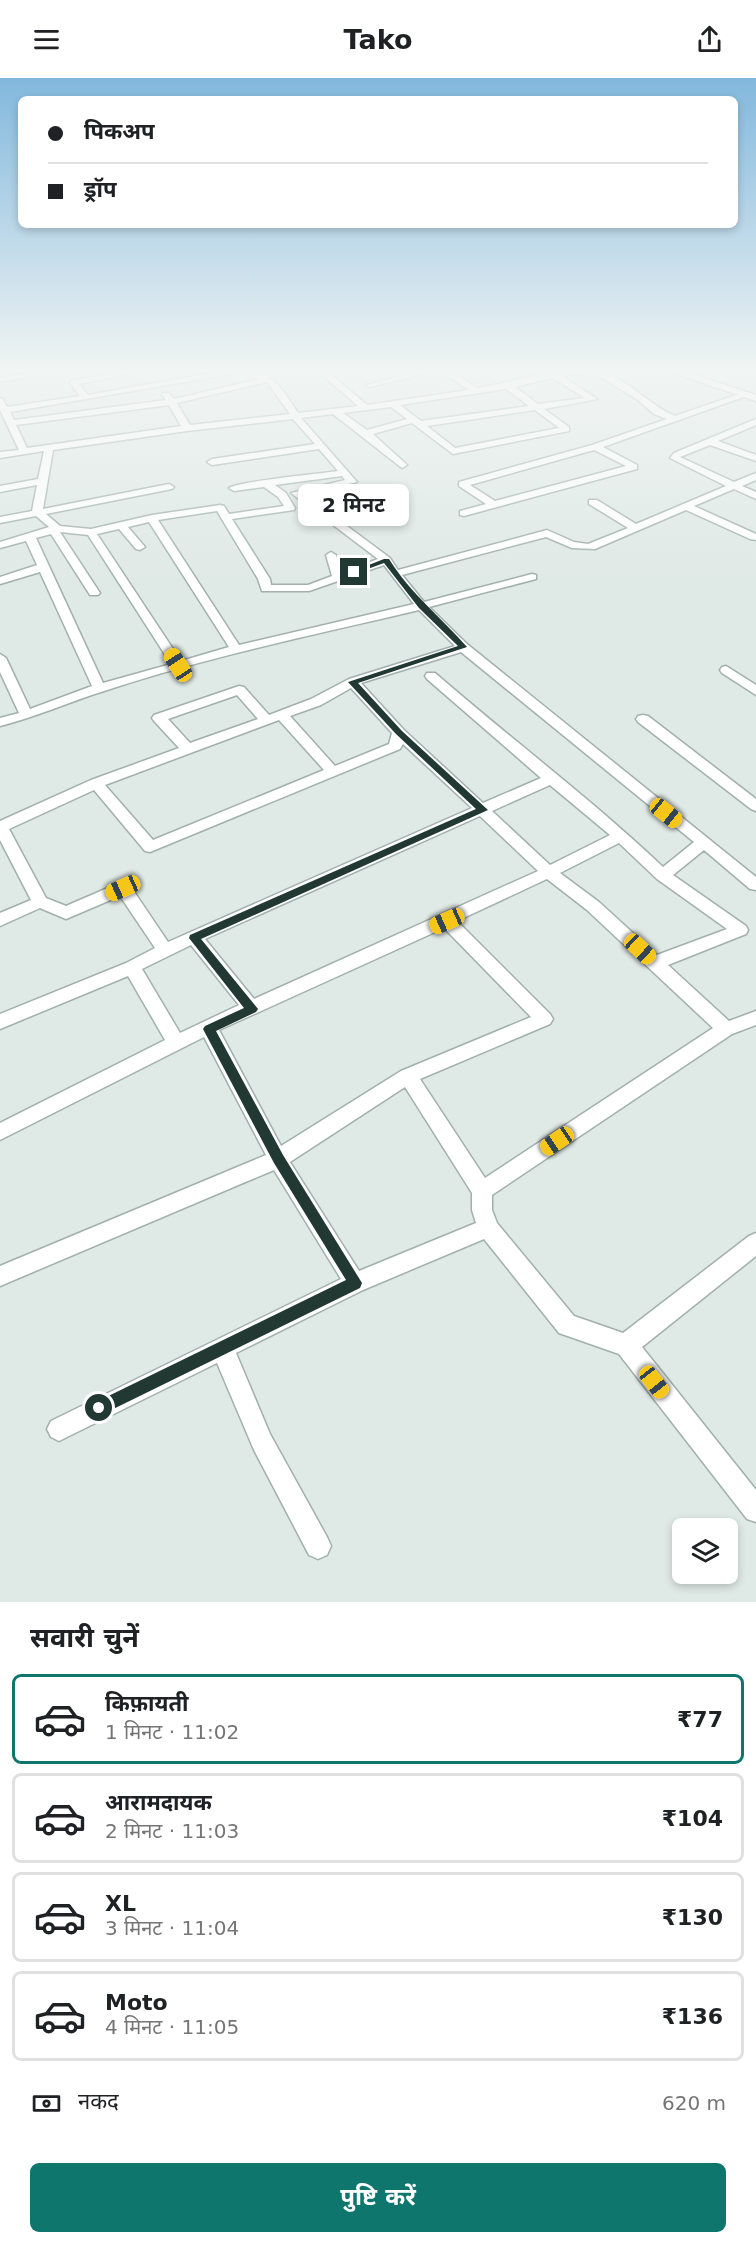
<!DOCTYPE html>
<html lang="hi">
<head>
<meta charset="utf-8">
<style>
  body { margin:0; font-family:"DejaVu Sans","Noto Sans Devanagari",sans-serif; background:#f6f6f6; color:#202124; height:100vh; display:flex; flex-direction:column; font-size:22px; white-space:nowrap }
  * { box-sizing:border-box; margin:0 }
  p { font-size:20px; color:#757577 }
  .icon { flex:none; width:33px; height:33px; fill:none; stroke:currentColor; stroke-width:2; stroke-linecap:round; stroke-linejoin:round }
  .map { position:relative; height:1524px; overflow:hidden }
  .panel { display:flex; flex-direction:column; background:#fff; flex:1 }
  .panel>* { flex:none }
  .top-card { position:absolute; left:18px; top:18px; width:720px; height:132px; border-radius:9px; box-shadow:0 3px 9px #0003; display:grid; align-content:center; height:132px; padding:0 30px; background:#fff }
  .fabs { position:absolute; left:672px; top:1440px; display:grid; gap:12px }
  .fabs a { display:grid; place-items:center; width:66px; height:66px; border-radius:9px; background:#fff; box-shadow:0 3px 9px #0003; font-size:30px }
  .end { position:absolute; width:27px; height:27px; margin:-14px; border:8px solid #213833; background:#fff; box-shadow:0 0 0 3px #fff }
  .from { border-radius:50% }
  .bubble { position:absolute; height:42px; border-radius:9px; background:#fff; box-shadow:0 3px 9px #0003; font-size:20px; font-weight:700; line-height:42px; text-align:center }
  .car { position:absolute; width:18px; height:36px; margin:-18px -9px; border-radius:8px; box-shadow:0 0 4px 2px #0007; background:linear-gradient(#f5c518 24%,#345 0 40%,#f5c518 0 76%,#345 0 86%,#f5c518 0) }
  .top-card b { display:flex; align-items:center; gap:21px; height:57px; font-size:22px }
  .top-card b+b { border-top:2px solid #e0e0e0 }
  .top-card i { width:15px; height:15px; background:#202124 }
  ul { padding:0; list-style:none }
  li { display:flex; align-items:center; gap:18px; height:90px; margin:0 12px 9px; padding:0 18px; border:3px solid #e0e0e0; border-radius:9px }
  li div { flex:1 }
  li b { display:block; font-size:22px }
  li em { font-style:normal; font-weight:700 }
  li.active { border-color:#0f766e }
  li>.icon { width:54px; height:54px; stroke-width:1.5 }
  h2 { padding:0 30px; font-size:27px; line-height:72px }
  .pay { display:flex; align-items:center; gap:15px; height:66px; padding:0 30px; font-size:22px }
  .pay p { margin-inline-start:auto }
  .cta { display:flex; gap:12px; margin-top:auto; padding:12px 30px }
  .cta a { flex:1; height:69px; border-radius:9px; background:#0f766e; color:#fff; font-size:24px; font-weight:700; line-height:69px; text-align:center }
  header { display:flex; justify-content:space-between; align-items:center; height:78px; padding:0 30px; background:#fff; font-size:27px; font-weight:700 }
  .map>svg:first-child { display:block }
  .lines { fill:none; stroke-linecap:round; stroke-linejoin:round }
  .minor-casing { stroke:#a2b0ac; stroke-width:3 }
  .tertiary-casing { stroke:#a2b0ac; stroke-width:3 }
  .minor { fill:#fff; fill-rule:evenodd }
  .tertiary { fill:#fff; fill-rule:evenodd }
  .route { fill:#213833 }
</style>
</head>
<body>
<header><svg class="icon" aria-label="menu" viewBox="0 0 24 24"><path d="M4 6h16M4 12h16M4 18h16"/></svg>Tako<svg class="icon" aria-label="share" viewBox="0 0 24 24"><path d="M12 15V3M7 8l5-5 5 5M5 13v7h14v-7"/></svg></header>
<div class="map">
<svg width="756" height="1524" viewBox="0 0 756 1524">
  <rect width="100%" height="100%" fill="#dfe9e5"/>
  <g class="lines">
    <defs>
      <path id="minor" d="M 32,291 L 40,291 L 43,296 L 0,304 L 0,300 L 34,294 Z
        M 136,291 L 153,291 L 79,306 L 88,317 L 235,291 C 273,291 279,307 298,335 L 358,328 L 316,291 L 325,291 L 367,327 L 469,312 L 439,292 L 370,309 L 366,307 L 426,291 L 448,291 L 478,310 C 504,306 580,284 601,292 C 627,301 649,327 675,338 L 742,315 L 749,317 L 603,369 L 637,387 L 637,391 L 464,438 L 460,437 L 460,433 L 486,426 L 459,408 L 459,404 L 592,367 L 667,341 L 654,336 L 638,322 L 592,294 L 562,298 L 597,321 L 544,331 L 569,349 L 569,353 L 453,376 L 412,345 L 373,356 L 405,385 L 407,387 L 402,390 L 333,336 L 301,340 L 357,404 L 304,416 L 390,480 L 398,492 L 547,452 L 574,464 L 588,466 L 628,450 L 589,426 L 589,422 L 597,422 L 636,446 L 726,408 L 670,380 L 674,375 L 756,341 L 756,347 L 718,363 L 756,377 L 756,383 L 710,367 L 680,379 L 734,404 L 756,395 L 756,402 L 742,408 L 756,414 L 756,421 L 734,411 L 694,428 L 756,456 L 756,462 L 750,461 L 686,432 L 595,471 L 572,470 L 546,459 L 402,497 L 424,524 L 532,496 L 536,497 L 536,501 L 429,529 L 467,566 L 756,799 L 756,812 L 750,811 L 704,772 L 673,797 L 746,848 L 748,852 L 746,856 L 668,887 L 729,943 L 756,933 L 756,947 L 732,956 L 492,1117 L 492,1132 L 497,1145 L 574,1238 L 623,1255 L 749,1158 L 756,1155 L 756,1178 L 642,1269 L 756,1412 L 756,1444 L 747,1441 L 619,1276 L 559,1255 L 484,1161 L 363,1212 L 236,1275 L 270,1356 L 327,1459 L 331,1468 L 327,1477 L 318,1481 L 309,1477 L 254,1372 L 217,1285 L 67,1359 L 59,1363 L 51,1359 L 47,1351 L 51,1343 L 341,1201 L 274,1092 L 0,1208 L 0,1188 L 266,1077 L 204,959 L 0,1062 L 0,1045 L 165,962 L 128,898 L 0,951 L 0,936 L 126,885 L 155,870 L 120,818 L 66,841 L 40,830 L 0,848 L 0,835 L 31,822 L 0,762 L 0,743 L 91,702 L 179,670 L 154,643 L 152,640 L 154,637 L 239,608 L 244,609 L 269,637 L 311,621 L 349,601 L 455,568 L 419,532 C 313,557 207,579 104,613 C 69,624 36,639 0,648 L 0,640 L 19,635 L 0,594 L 0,576 L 6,580 L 30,631 L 92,608 L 40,494 L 0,506 L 0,499 L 37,487 L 26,463 L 0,470 L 0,464 L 49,449 L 36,438 L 0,445 L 0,439 L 32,433 L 37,407 L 0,414 L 0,408 L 38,401 L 44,373 L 0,380 L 0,374 L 19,372 L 0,332 L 0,320 L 3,321 L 7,329 L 80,318 L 70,305 L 71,303 ZM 243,294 L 259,301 L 174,321 L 169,315 L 163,315 L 162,317 L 166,322 L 14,342 L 10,334 ZM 553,300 L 585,320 L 538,326 L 515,309 ZM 267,304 L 290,336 L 190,347 L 177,325 ZM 506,311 L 529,328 L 421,343 L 400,327 ZM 169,327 L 181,348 L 27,370 L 16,347 ZM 391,329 L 407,341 L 367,352 L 343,335 ZM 535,332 L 559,350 L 455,370 L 427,348 ZM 293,341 L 315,366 L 212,381 L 207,384 L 212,387 L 319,371 L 338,393 C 319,396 239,403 229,410 L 234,413 L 264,409 L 278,419 L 284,428 L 229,436 L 224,428 L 220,427 L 152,437 L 91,451 L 60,448 L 46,436 L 172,411 L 174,409 L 169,406 L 43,431 L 53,372 L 187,353 ZM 594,372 L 626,388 L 495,423 L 470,407 ZM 342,398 L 345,402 L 291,415 L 378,481 L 342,494 L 336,477 L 331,474 L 326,477 L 332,498 L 308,507 L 271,507 L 270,501 L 232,441 L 294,432 L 295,430 L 286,415 L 275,407 ZM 217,433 L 258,501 L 262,513 L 309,513 L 384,487 L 414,526 L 239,567 L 158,442 ZM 149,444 L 229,569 L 181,583 L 97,456 L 119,451 L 136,471 L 140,472 L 145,469 L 128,449 ZM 60,454 L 88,457 L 171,586 L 103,605 L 36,460 L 51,456 L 90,517 L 98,517 L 100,515 ZM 461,574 L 694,764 L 663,789 C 590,720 511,661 435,595 L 427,595 L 425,598 L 427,601 L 541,700 L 483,725 L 404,652 L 361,605 ZM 351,610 L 392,655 L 389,666 L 335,688 L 290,638 L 321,627 ZM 237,617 L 258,641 L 190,665 L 168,641 ZM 279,642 L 324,692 L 153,762 L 105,707 ZM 403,666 L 472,730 L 168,864 L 129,806 L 117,806 L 66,828 L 46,820 L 9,751 L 94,712 L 145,773 L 150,774 L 400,671 ZM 550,707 L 610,757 L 550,787 L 492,733 ZM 480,738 L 538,793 L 254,921 L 205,861 ZM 619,765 L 657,801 L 727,851 L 657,877 L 599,824 L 560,795 ZM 547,801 L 587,832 L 713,950 L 485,1100 L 420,1001 L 550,946 L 553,941 L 550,936 L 457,843 ZM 444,850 L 531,939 L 401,993 L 281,1068 L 219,952 ZM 191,867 L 239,927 L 180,955 L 142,891 ZM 405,1009 L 472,1115 L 472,1132 L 476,1145 L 359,1193 L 290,1084 Z
        M 726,588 L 756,607 L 756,617 L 722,595 L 720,592 L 722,589 Z
        M 643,637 L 648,638 L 756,721 L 756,733 L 751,731 L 638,644 L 636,641 L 638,638 Z"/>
      <path id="tertiary" d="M 662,291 L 677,291 L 756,317 L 756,323 Z"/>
    </defs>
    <use href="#minor" class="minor-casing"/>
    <use href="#tertiary" class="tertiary-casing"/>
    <use href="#minor" class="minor"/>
    <use href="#tertiary" class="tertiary"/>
  </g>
  <linearGradient id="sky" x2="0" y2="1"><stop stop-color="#82b8dd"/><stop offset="0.58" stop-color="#f1f5f3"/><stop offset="1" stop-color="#f1f5f3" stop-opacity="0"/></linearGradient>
  <rect width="756" height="504" fill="url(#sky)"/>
  <path class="route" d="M 384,481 L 389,481 C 410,515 441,539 467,569 L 358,605 L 402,653 L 488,732 L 201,861 L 258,931 L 256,934 L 216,953 L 283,1077 L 362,1205 L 360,1210 L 99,1338 L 94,1336 L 92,1330 L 94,1325 L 346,1202 L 274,1085 L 203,951 L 205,948 L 244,930 L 189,860 L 190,857 L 476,731 L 396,656 L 348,604 L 458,568 L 419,530 L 384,485 L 354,496 L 351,494 Z"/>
</svg>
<div class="fabs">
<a><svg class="icon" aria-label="layers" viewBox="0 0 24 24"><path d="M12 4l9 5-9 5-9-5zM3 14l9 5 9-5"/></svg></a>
</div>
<i class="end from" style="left:99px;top:1330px"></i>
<i class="end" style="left:354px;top:494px"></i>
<div class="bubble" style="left:298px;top:406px;width:111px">2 मिनट</div>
<i class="car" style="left:178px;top:587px;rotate:327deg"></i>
<i class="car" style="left:666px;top:735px;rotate:129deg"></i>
<i class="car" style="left:123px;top:810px;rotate:246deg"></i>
<i class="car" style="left:447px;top:843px;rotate:246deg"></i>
<i class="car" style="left:640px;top:871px;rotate:133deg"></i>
<i class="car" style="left:557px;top:1063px;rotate:236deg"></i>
<i class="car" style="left:654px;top:1304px;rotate:142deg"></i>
<div class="top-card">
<b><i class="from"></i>पिकअप</b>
<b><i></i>ड्रॉप</b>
</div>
</div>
<section class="panel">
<h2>सवारी चुनें</h2>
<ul>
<li class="active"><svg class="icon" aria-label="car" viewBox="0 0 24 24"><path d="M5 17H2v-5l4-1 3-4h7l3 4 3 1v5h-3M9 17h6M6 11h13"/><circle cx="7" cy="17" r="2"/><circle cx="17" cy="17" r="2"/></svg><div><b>किफ़ायती</b><p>1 मिनट · 11:02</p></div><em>₹77</em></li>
<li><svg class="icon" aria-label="car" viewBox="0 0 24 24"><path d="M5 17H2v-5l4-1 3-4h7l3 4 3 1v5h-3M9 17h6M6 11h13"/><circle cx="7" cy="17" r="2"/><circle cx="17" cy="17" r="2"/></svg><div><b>आरामदायक</b><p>2 मिनट · 11:03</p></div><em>₹104</em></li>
<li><svg class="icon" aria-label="car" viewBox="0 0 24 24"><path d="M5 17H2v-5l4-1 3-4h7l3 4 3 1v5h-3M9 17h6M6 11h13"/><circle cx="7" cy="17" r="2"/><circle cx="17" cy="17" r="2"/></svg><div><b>XL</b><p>3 मिनट · 11:04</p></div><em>₹130</em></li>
<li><svg class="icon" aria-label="car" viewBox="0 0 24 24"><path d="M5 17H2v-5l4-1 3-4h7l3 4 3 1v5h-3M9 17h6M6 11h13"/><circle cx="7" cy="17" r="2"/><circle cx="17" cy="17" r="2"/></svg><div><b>Moto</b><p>4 मिनट · 11:05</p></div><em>₹136</em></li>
</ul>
<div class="pay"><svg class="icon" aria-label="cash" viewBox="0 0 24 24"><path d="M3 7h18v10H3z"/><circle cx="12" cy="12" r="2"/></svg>नकद<p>620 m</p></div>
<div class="cta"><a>पुष्टि करें</a></div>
</section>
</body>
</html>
